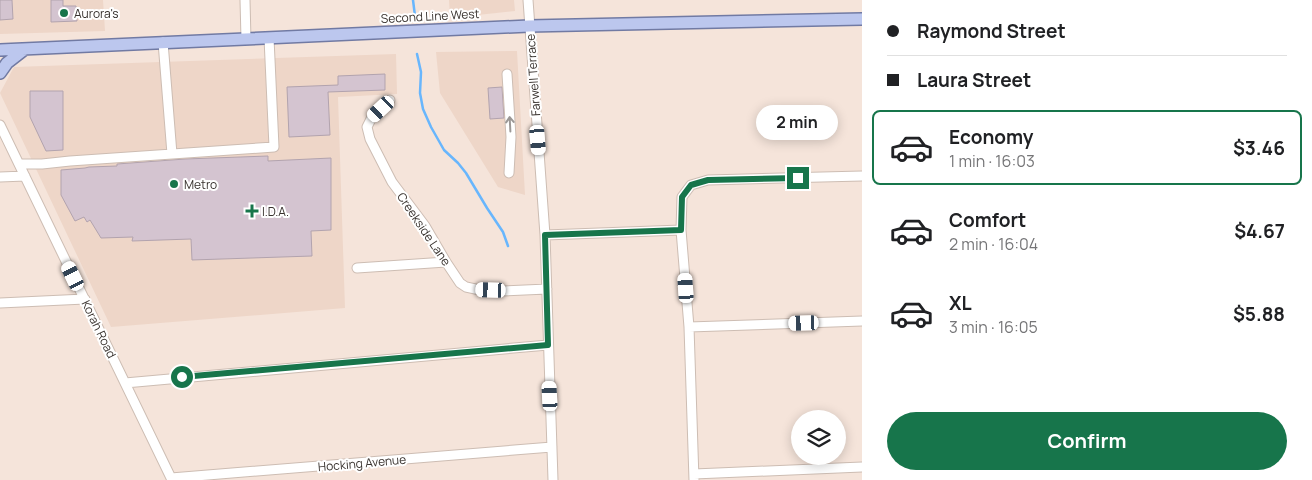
<!DOCTYPE html>
<html lang="en">
<head>
<meta charset="utf-8">
<style>
  body { margin:0; font-family:Manrope,sans-serif; background:#f6f6f6; color:#202124; height:100vh; display:flex; flex-direction:column; font-size:19px; white-space:nowrap }
  * { box-sizing:border-box; margin:0 }
  p { font-size:16px; color:#757577 }
  .icon { flex:none; width:28px; height:28px; fill:none; stroke:currentColor; stroke-width:2; stroke-linecap:round; stroke-linejoin:round }
  .map { position:relative; flex:1; overflow:hidden }
  .panel { display:flex; flex-direction:column; background:#fff; width:450px }
  .panel>* { flex:none }
  .top-card { display:grid; align-content:center; height:110px; padding:0 25px; background:#fff }
  .fabs { position:absolute; left:791px; top:410px; display:grid; gap:10px }
  .fabs a { display:grid; place-items:center; width:55px; height:55px; border-radius:50%; background:#fff; box-shadow:0 2px 12px #0003; font-size:25px }
  .end { position:absolute; width:22px; height:22px; margin:-11px; border:6px solid #17754b; background:#fff; box-shadow:0 0 0 2px #fff }
  .from { border-radius:50% }
  .bubble { position:absolute; height:35px; border-radius:18px; background:#fff; box-shadow:0 2px 12px #0003; font-size:16px; font-weight:700; line-height:35px; text-align:center }
  .car { position:absolute; width:15px; height:30px; margin:-15px -8px; border-radius:6px; box-shadow:0 0 4px 1px #0007; background:linear-gradient(#fff 24%,#345 0 40%,#fff 0 76%,#345 0 86%,#fff 0) }
  .top-card b { display:flex; align-items:center; gap:18px; height:48px; font-size:19px }
  .top-card b+b { border-top:1px solid #e0e0e0 }
  .top-card i { width:12px; height:12px; background:#202124 }
  ul { padding:0; list-style:none }
  li { display:flex; align-items:center; gap:15px; height:75px; margin:0 10px 8px; padding:0 15px; border:2px solid transparent; border-radius:8px }
  li div { flex:1 }
  li b { display:block; font-size:19px }
  li em { font-style:normal; font-weight:700 }
  li.on { border-color:#17754b }
  li>.icon { width:45px; height:45px; stroke-width:1.5 }
  .action { display:flex; gap:10px; margin-top:auto; padding:10px 25px }
  .action a { flex:1; height:58px; border-radius:30px; background:#17754b; color:#fff; font-size:20px; font-weight:700; line-height:58px; text-align:center }
  main { display:flex; flex:1; min-height:0 }
  .map>svg:first-child { display:block }
  .built { fill:#eed6c8 }
  .lines { fill:none; stroke-linecap:round; stroke-linejoin:round }
  .stream { stroke:#68b6fd; stroke-width:2.5 }
  .building { fill:#d4c4d0; stroke:#b2a3ae }
  .minor-casing { stroke:#cdbdb3; stroke-width:11 }
  .major-casing { stroke:#717aa3; stroke-width:14 }
  .minor { stroke:#fff; stroke-width:9 }
  .major { stroke:#bcc7ee; stroke-width:11 }
  .oneway { stroke:#9b9896 }
  .route { stroke:#17754b; stroke-width:6 }
  .poi-dot { fill:#17754b; stroke:#fff; stroke-width:2 }
  .labels { text-anchor:middle; dominant-baseline:central; stroke-width:4; stroke-linejoin:round; paint-order:stroke }
  .poi-label { font-size:12px; fill:#37312d; stroke:#fff; text-anchor:start }
  .street-label { font-size:12px; fill:#37312d; stroke:#fff }
</style>
</head>
<body>
<main>
<div class="map">
<svg width="862" height="480" viewBox="0 0 862 480">
  <rect width="100%" height="100%" fill="#f5e4da"/>
  <path class="built" d="M 0,0 L 103,0 L 105,31 L 0,34 Z
    M 449,0 L 514,0 L 515,11 L 450,18 Z
    M 517,51 L 525,195 L 498,187 L 440,93 L 436,52 Z
    M 396,54 L 397,94 L 338,97 L 345,308 L 111,327 L 0,93 L 14,67 Z"/>
  <g class="lines">
    <path class="stream" d="M 413,0 L 415,16
      M 417,54 L 421,72 L 420,93 L 423,109 L 431,127 L 444,150 L 458,163 L 466,173 L 487,208 L 503,232 L 508,246"/>
  </g>
  <path class="building" d="M 0,0 L 12,0 L 13,19 L 0,20 Z
    M 51,0 L 63,0 L 63,6 L 76,6 L 77,21 L 51,22 Z
    M 385,74 L 385,90 L 328,92 L 330,135 L 289,137 L 287,87 L 338,85 L 338,76 Z
    M 502,87 L 504,118 L 490,119 L 488,88 Z
    M 30,91 L 63,91 L 63,150 L 46,151 L 30,117 Z
    M 268,156 L 268,161 L 331,158 L 331,230 L 311,231 L 312,256 L 192,260 L 191,239 L 132,241 L 133,237 L 101,238 L 90,220 L 87,222 L 84,217 L 75,221 L 61,195 L 61,170 L 85,168 L 89,167 L 117,166 L 117,164 L 185,159 Z"/>
  <g class="lines">
    <defs>
      <path id="minor" d="M 245,0 L 246,39
        M 528,0 L 545,235 L 553,480
        M 163,42 L 172,154
        M 507,74 L 511,137 L 509,173
        M 390,100 L 372,117 L 367,127 L 370,139 L 392,182 L 425,226 L 446,262 L 460,283 L 466,287 L 480,290 L 502,291 L 547,289
        M 0,125 L 172,480
        M 19,164 L 42,164 L 70,161 L 274,147 L 269,38
        M 0,177 L 25,176
        M 545,235 L 681,230
        M 357,268 L 446,262
        M 0,303 L 85,299
        M 689,327 L 862,321
        M 125,383 L 548,345
        M 694,474 L 862,467
        M 171,478 L 552,447
        M 694,480 L 689,327 L 681,230 L 682,197 L 691,185 L 708,180 L 862,176"/>
      <path id="major" d="M 0,50 L 529,26 L 862,19
        M 0,73 L 7,63 L 25,49"/>
    </defs>
    <use href="#minor" class="minor-casing"/>
    <use href="#major" class="major-casing"/>
    <use href="#minor" class="minor"/>
    <use href="#major" class="major"/>
  </g>
  <defs><path id="oneway-shaft" d="M-6 0H5M1.5-3L5.5 0L1.5 3" fill="none" stroke-width="1.6" stroke-linecap="round" stroke-linejoin="round" transform="scale(1.25)"/></defs>
  <use class="oneway" href="#oneway-shaft" transform="translate(510 124) rotate(-93)"/>
  <g class="lines">
    <path class="route" d="M 182,377 L 548,345 L 545,235 L 681,230 L 682,197 L 691,185 L 708,180 L 798,178"/>
  </g>
  <g class="poi-dot">
    <circle cx="64" cy="13" r="5"/>
    <circle cx="174" cy="184" r="5"/>
    <path d="M249.5 203.5h5v5h5v5h-5v5h-5v-5h-5v-5h5z"/>
  </g>
  <g class="labels">
    <g class="poi-label">
      <text x="74" y="13">Aurora's</text>
      <text x="184" y="184">Metro</text>
      <text x="262" y="211">I.D.A.</text>
    </g>
    <g class="street-label">
      <text transform="translate(430 16) rotate(-3)">Second Line West</text>
      <text transform="translate(533 75) rotate(-94)">Farwell Terrace</text>
      <text transform="translate(424 229) rotate(56)">Creekside Lane</text>
      <text transform="translate(99 329) rotate(64)">Korah Road</text>
      <text transform="translate(362 463) rotate(-5)">Hocking Avenue</text>
    </g>
  </g>
</svg>
<div class="fabs">
<a><svg class="icon" aria-label="layers" viewBox="0 0 24 24"><path d="M12 4l9 5-9 5-9-5zM3 14l9 5 9-5"/></svg></a>
</div>
<i class="end from" style="left:182px;top:377px"></i>
<i class="end" style="left:798px;top:178px"></i>
<div class="bubble" style="left:756px;top:105px;width:82px">2 min</div>
<i class="car" style="left:381px;top:109px;rotate:227deg"></i>
<i class="car" style="left:538px;top:140px;rotate:175deg"></i>
<i class="car" style="left:73px;top:276px;rotate:334deg"></i>
<i class="car" style="left:686px;top:288px;rotate:356deg"></i>
<i class="car" style="left:491px;top:290px;rotate:272deg"></i>
<i class="car" style="left:804px;top:323px;rotate:268deg"></i>
<i class="car" style="left:550px;top:396px;rotate:357deg"></i>
</div>
<section class="panel">
<div class="top-card">
<b><i class="from"></i>Raymond Street</b>
<b><i></i>Laura Street</b>
</div>
<ul>
<li class="on"><svg class="icon" aria-label="car" viewBox="0 0 24 24"><path d="M5 17H2v-5l4-1 3-4h7l3 4 3 1v5h-3M9 17h6M6 11h13"/><circle cx="7" cy="17" r="2"/><circle cx="17" cy="17" r="2"/></svg><div><b>Economy</b><p>1 min · 16:03</p></div><em>$3.46</em></li>
<li><svg class="icon" aria-label="car" viewBox="0 0 24 24"><path d="M5 17H2v-5l4-1 3-4h7l3 4 3 1v5h-3M9 17h6M6 11h13"/><circle cx="7" cy="17" r="2"/><circle cx="17" cy="17" r="2"/></svg><div><b>Comfort</b><p>2 min · 16:04</p></div><em>$4.67</em></li>
<li><svg class="icon" aria-label="car" viewBox="0 0 24 24"><path d="M5 17H2v-5l4-1 3-4h7l3 4 3 1v5h-3M9 17h6M6 11h13"/><circle cx="7" cy="17" r="2"/><circle cx="17" cy="17" r="2"/></svg><div><b>XL</b><p>3 min · 16:05</p></div><em>$5.88</em></li>
</ul>
<div class="action"><a>Confirm</a></div>
</section>
</main>
</body>
</html>
